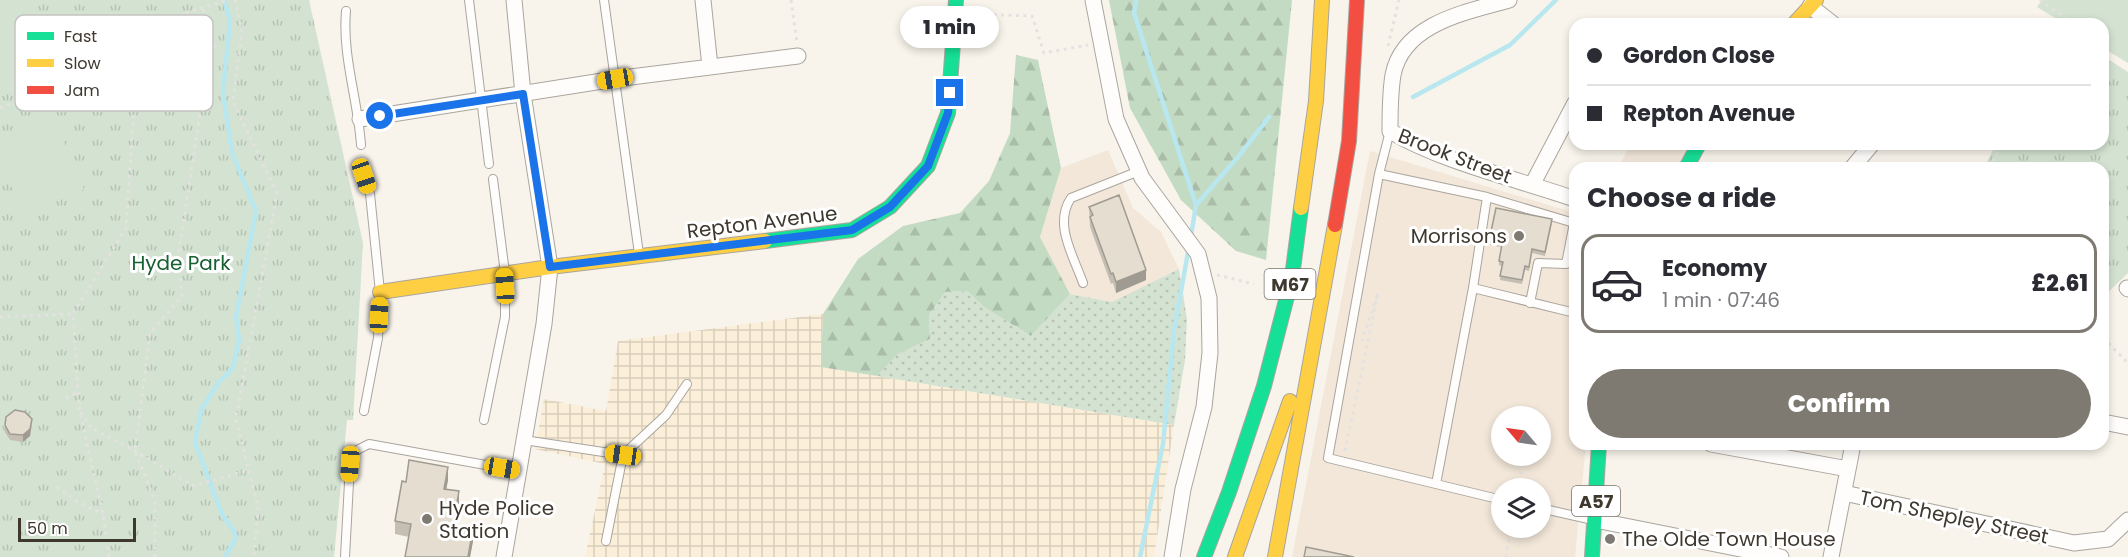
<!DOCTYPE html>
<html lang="en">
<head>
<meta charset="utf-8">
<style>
  body { margin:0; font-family:Poppins,sans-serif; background:#f2f2f3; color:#2b2b33; height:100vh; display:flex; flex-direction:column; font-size:22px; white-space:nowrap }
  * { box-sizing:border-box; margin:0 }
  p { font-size:20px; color:#7c7c81 }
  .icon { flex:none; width:33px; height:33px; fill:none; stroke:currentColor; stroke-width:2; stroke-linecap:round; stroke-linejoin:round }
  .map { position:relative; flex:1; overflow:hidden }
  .details { position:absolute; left:1569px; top:162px; width:540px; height:288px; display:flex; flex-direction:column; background:#fff; border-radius:18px; box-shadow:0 3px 9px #0003 }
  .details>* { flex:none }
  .top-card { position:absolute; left:1569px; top:18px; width:540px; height:132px; border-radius:18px; box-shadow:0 3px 9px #0003; display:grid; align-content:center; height:132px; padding:0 18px; background:#fff }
  .needle { width:39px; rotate:299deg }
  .tools { position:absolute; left:1491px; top:406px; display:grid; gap:12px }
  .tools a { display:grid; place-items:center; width:60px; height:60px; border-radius:50%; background:#fff; box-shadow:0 3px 9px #0003; font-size:30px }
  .scale { position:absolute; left:18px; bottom:15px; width:118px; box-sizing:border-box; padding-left:6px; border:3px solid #3e382f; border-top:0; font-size:16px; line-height:21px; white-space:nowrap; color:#3e382f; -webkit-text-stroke:4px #fff; paint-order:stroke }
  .end { position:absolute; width:27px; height:27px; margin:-14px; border:8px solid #1a73e8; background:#fff; box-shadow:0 0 0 3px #fff }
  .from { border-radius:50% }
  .bubble { position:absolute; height:42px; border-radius:21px; background:#fff; box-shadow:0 3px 9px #0003; font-size:20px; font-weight:800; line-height:42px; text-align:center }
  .car { position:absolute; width:18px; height:36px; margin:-18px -9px; border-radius:8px; box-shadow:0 0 4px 2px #0007; background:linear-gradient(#f5c518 24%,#345 0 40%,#f5c518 0 76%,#345 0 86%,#f5c518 0) }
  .top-card b { display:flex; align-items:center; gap:21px; height:57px; font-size:22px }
  .top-card b+b { border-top:2px solid #e1e1e2 }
  .top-card i { width:15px; height:15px; background:#2b2b33 }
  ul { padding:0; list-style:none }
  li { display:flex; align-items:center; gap:18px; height:99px; margin:0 12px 9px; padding:0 6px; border:3px solid transparent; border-radius:18px }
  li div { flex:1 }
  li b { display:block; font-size:22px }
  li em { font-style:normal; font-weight:800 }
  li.current { border-color:#7f7a71 }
  li>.icon { width:54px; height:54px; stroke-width:1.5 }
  h2 { padding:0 18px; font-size:27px; line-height:72px }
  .button { display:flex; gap:12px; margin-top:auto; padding:12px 18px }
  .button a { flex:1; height:69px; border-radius:36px; background:#7f7a71; color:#fff; font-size:24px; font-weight:800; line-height:69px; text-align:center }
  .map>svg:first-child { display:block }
  .commercial { fill:#f2e7d9; fill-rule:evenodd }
  .industrial { fill:url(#industrial-grid) }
  .grass { fill:url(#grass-dots) }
  .forest { fill:url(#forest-firs) }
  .park { fill:url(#park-tufts) }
  .garden { fill:#d3e2d1 }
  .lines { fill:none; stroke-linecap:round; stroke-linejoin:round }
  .stream { stroke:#b8e7ef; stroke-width:4.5 }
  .lane-casing { stroke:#aaa59d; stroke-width:10 }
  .street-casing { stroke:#aaa59d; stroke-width:17 }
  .fast-casing { stroke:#aaa59d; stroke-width:16 }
  .slow-casing { stroke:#aaa59d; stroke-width:16 }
  .jam-casing { stroke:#aaa59d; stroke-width:16 }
  .path { stroke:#e4e2e0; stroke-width:3; stroke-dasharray:3 4.5; stroke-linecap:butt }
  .lane { stroke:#fefdfc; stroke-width:8 }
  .street { stroke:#fefdfc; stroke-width:15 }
  .fast { stroke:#16e098; stroke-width:14 }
  .slow { stroke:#ffcf43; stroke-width:14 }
  .jam { stroke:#f24e42; stroke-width:14 }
  .wall { fill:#c4beb3 }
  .shaded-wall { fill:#a09b92 }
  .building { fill:#e4ddd0; stroke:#a09b92; stroke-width:1.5 }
  .route { stroke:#1a73e8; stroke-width:8 }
  .poi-dot { fill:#7f7a71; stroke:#fff; stroke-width:2 }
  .labels { text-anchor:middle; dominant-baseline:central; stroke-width:6; stroke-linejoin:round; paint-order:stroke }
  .shield { fill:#fff; stroke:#78746d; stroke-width:1.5 }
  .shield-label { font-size:18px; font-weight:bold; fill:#3e382f }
  .street-label { font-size:20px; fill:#3e382f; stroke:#fff }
  .poi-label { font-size:20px; fill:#3e382f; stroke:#fff; text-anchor:start }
  .park-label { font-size:20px; fill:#176032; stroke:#fff }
  .key { fill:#fff; stroke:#c5c3c1; stroke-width:1.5 }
  .key-label { font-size:16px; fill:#3e382f }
</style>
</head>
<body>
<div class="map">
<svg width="2128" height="557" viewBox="0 0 2128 557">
  <defs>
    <pattern id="industrial-grid" width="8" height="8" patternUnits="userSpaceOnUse" patternTransform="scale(1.5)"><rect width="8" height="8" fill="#fbefda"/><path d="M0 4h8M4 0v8" fill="none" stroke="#d8cebb"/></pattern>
    <pattern id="grass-dots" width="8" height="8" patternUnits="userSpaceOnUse" patternTransform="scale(1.5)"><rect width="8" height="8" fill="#d3e2d1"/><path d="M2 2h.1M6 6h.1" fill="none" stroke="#b6c3b4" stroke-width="1.8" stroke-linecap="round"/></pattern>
    <pattern id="forest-firs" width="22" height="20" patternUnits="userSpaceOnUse" patternTransform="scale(1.5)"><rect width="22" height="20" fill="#c3dbc3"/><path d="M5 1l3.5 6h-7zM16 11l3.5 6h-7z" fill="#a9bda8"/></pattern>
    <pattern id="park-tufts" width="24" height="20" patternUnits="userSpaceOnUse" patternTransform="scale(1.5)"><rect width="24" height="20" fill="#d3e2d1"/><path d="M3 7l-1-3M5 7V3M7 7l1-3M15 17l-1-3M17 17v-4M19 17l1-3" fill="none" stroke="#b6c3b4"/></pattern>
  </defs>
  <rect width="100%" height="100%" fill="#f8f4eb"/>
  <path class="commercial" d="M 1631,144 L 1693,144 L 1681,168 L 1618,168 Z
    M 1108,150 L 1133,208 L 1161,232 L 1179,269 L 1112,302 L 1070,294 L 1040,237 L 1061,168 Z
    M 1370,151 L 1575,213 L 1575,444 L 1586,444 L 1575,557 L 1292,557 ZM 1502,417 L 1540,417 L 1540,456 L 1502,456 ZM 1502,489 L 1540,489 L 1540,528 L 1502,528 Z"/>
  <path class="industrial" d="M 823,314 L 822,367 L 1174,425 L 1154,557 L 585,557 L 605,464 L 535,449 L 544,399 L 606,411 L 618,341 Z"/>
  <path class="grass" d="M 1179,269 L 1187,319 L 1185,360 L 1174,425 L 877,376 L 898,354 L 930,339 L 929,315 L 945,292 L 967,291 L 984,307 L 1031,336 L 1070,294 L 1112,302 Z"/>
  <path class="forest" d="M 1109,0 L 1292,0 L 1266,260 L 1236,251 L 1181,200 L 1130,108 Z
    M 1016,55 L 1038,60 L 1061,168 L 1040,237 L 1070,294 L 1031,336 L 984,307 L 967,291 L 945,292 L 929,315 L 930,339 L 898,354 L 877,376 L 821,367 L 823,314 L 858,259 L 903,226 L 960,213 L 989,181 L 1010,133 Z"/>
  <path class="park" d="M 0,0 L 309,0 L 363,243 L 353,420 L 347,420 L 334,557 L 0,557 Z
    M 2103,56 L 2128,72 L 2128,273 L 2103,297 L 2103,168 L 1984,168 L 1996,144 L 2103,144 Z"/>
  <path class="garden" d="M 0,0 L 22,0 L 39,76 L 0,86 Z
    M 2042,0 L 2128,0 L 2128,63 L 2103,48 L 2103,24 L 2065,24 L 2037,7 Z
    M 52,114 L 84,189 L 24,216 L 0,161 L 0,136 Z"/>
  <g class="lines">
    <path class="stream" d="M 224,0 L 230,20 L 223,92 L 232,153 L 256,211 L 236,317 L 239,340 L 233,368 L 219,382 L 201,410 L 195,443 L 222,514 L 234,531 L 236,538 L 225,557
      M 1136,0 L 1134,13 L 1196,205 L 1191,236
      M 1413,97 L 1510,45 L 1556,0
      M 1196,205 L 1238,157 L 1269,117
      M 1140,557 L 1163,444 L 1174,330 L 1189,247"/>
    <defs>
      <path id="lane" d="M 469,0 L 489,164
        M 604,0 L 639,254
        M 346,11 C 342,56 358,100 361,145
        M 1379,174 L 1390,131
        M 364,176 L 370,194 L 380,292 L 378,338 L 364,411
        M 1487,197 L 1473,288 L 1436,484 L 1502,500
        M 1083,283 C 1074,257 1053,224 1071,198 L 1139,171
        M 1473,288 L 1575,313
        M 484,420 L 505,317 L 505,273 L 493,179
        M 524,440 L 623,455 L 606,541
        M 623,455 L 666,415 L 687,384
        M 1436,484 L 1328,458 L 1379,174 L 1487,197 L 1574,223 L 1566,264 L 1538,263 L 1530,303
        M 1540,508 L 1593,520
        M 345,557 L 350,464 L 357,450 L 369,444 L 519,471"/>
      <path id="street" d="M 703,0 L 710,67
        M 1093,0 L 1116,119 L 1142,178 L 1198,254 L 1209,298 L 1210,353 L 1204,407 L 1183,489 L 1172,557
        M 1509,0 C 1467,12 1403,23 1393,75 C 1390,93 1390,113 1390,131 C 1442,162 1517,179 1575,199
        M 1810,6 L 1833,24
        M 360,119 L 615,79 L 798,56
        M 1852,168 L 1872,144
        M 1532,185 L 1575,103
        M 2127,288 L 2128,289
        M 2103,422 L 2128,427
        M 1711,444 L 1848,469
        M 1844,493 L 2074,543 L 2108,539 L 2128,520
        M 1595,520 L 1781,557
        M 504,557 L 544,324 L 550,267 L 523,94 L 514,0
        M 1831,557 L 1853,444"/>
      <path id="fast" d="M 1686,168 L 1699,144
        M 765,241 L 852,230 L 890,207 L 928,166 L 948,113 L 956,0
        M 1204,557 L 1229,492 L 1264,386 L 1292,277 L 1301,208
        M 1592,557 L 1599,444"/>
      <path id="slow" d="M 1794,24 L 1816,0
        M 1301,208 L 1316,101 L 1322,0
        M 380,292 L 550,267 L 765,241
        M 1235,557 L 1290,401
        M 1275,557 L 1335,225"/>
      <path id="jam" d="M 1335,225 L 1349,141 L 1357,0"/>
    </defs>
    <use href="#lane" class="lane-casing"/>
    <use href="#street" class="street-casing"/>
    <use href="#fast" class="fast-casing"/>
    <use href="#slow" class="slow-casing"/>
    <use href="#jam" class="jam-casing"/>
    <path class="path" d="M 235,0 L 242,31 L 233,102 L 277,193 L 236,419 L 258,508 L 254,557
      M 791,0 L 797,43
      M 2040,0 L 2065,18 L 2063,24
      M 971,14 L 1032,16 L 1044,53 L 1088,45
      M 1388,46 L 1399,0
      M 0,108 L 39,93 L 137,66
      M 1987,144 L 1997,152
      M 1989,168 L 2002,144
      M 1217,275 L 1254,284
      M 0,317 L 73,314
      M 2103,338 L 2128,363
      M 66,398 L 78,392
      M 81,412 L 91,428 L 135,451 L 193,486 L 249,470
      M 1345,451 L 1378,293 L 1362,341
      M 57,487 L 78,502 L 103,514
      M 1518,489 L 1521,472
      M 109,557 L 103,514 L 79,408 L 73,314 L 126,228 L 137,66 L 142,47 L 186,13 L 228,0
      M 155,557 L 155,501 L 135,451 L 150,333 L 182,296 L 178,257 L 200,114 L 198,71 L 215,45 L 203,8
      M 1506,557 L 1511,528"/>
    <use href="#lane" class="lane"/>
    <use href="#street" class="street"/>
    <use href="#fast" class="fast"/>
    <use href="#slow" class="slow"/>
    <use href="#jam" class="jam"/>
  </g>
  <path class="wall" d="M 1089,207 L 1146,280 L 1116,293 L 1113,283 L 1111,284 L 1090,227 Z
    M 1552,223 L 1545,256 L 1532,253 L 1529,271 L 1525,270 L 1522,284 L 1500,280 L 1502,266 L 1499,265 L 1499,261 L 1502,247 L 1489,245 L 1489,241 Z
    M 5,425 L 32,426 L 30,436 L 23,442 L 10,440 L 5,432 Z
    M 448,480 L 446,489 L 459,504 L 455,525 L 473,541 L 470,557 L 405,557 L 409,537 L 395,534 L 395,521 L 406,482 Z"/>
  <path class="shaded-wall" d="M 1146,270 L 1146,280 L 1116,293 L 1116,282 Z
    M 32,419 L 30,436 L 23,442 L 23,435 Z
    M 448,467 L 448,480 L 444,502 L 444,489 Z
    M 459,491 L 459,504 L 453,538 L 453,525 Z
    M 473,528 L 473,541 L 470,557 L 468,557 Z"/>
  <path class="building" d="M 1119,195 L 1146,270 L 1116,282 L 1113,273 L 1111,274 L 1090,217 L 1093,215 L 1089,207 Z
    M 1496,208 L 1552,219 L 1545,252 L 1532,249 L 1529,267 L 1525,266 L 1522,280 L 1500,276 L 1503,262 L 1499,261 L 1502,244 L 1489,241 Z
    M 15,410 L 25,412 L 32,419 L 30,429 L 23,435 L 10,434 L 5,425 L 6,417 Z
    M 409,460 L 448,467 L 444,489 L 459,491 L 453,525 L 473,528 L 468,557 L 405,557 L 411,524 L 395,521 L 402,481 L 406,482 Z
    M 1306,547 L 1354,557 L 1304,557 Z"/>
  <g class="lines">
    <path class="route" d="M 380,116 L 523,94 L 550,267 L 852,230 L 890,207 L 928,166 L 948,113 L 950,93"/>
  </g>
  <g class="poi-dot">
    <circle cx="1519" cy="236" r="6"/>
    <circle cx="427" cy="519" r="6"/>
    <circle cx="1610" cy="539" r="6"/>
  </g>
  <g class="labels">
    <g class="shield">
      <rect x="1264.5" y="269" width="51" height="30" rx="4.5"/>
      <rect x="1572" y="486" width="48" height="30" rx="4.5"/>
    </g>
    <g class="shield-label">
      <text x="1290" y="284">M67</text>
      <text x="1596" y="501">A57</text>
    </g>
    <g class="street-label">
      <text transform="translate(1455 156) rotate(21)">Brook Street</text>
      <text transform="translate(762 222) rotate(-7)">Repton Avenue</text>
      <text transform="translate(1954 517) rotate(12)">Tom Shepley Street</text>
    </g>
    <g class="poi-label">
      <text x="1507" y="236" text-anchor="end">Morrisons</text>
      <text x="439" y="508">Hyde Police<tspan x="439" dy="23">Station</tspan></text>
      <text x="1622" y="539">The Olde Town House</text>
    </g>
    <g class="park-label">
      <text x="181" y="263">Hyde Park</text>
    </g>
  </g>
  <rect x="15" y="15" width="198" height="96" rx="9" class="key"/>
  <rect x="27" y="32" width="27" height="8" fill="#16e098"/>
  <rect x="27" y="59" width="27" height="8" fill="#ffcf43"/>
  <rect x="27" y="86" width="27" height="8" fill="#f24e42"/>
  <g class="key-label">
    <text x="64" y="42">Fast</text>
    <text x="64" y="69">Slow</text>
    <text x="64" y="96">Jam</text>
  </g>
</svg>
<div class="tools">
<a><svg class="needle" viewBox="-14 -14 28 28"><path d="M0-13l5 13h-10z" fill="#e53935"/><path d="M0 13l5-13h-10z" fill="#7c7c81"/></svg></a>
<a><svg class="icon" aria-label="layers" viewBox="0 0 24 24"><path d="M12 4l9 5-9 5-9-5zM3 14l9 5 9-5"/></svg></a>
</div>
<div class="scale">50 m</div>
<i class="end from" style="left:380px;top:116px"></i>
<i class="end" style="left:950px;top:93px"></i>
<div class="bubble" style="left:900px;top:6px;width:99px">1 min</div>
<i class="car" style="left:615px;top:79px;rotate:260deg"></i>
<i class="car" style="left:364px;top:176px;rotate:161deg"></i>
<i class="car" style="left:505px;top:286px;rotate:357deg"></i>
<i class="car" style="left:379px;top:315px;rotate:3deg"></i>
<i class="car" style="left:623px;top:455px;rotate:278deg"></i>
<i class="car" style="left:350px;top:464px;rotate:184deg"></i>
<i class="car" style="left:502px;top:468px;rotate:100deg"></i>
<div class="top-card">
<b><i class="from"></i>Gordon Close</b>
<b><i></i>Repton Avenue</b>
</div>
<section class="details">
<h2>Choose a ride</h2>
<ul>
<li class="current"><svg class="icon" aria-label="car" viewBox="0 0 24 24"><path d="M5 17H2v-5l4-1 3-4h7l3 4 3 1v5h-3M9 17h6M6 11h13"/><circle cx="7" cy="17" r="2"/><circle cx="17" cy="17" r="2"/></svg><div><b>Economy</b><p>1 min · 07:46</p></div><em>£2.61</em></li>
</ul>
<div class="button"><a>Confirm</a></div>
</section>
</div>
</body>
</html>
